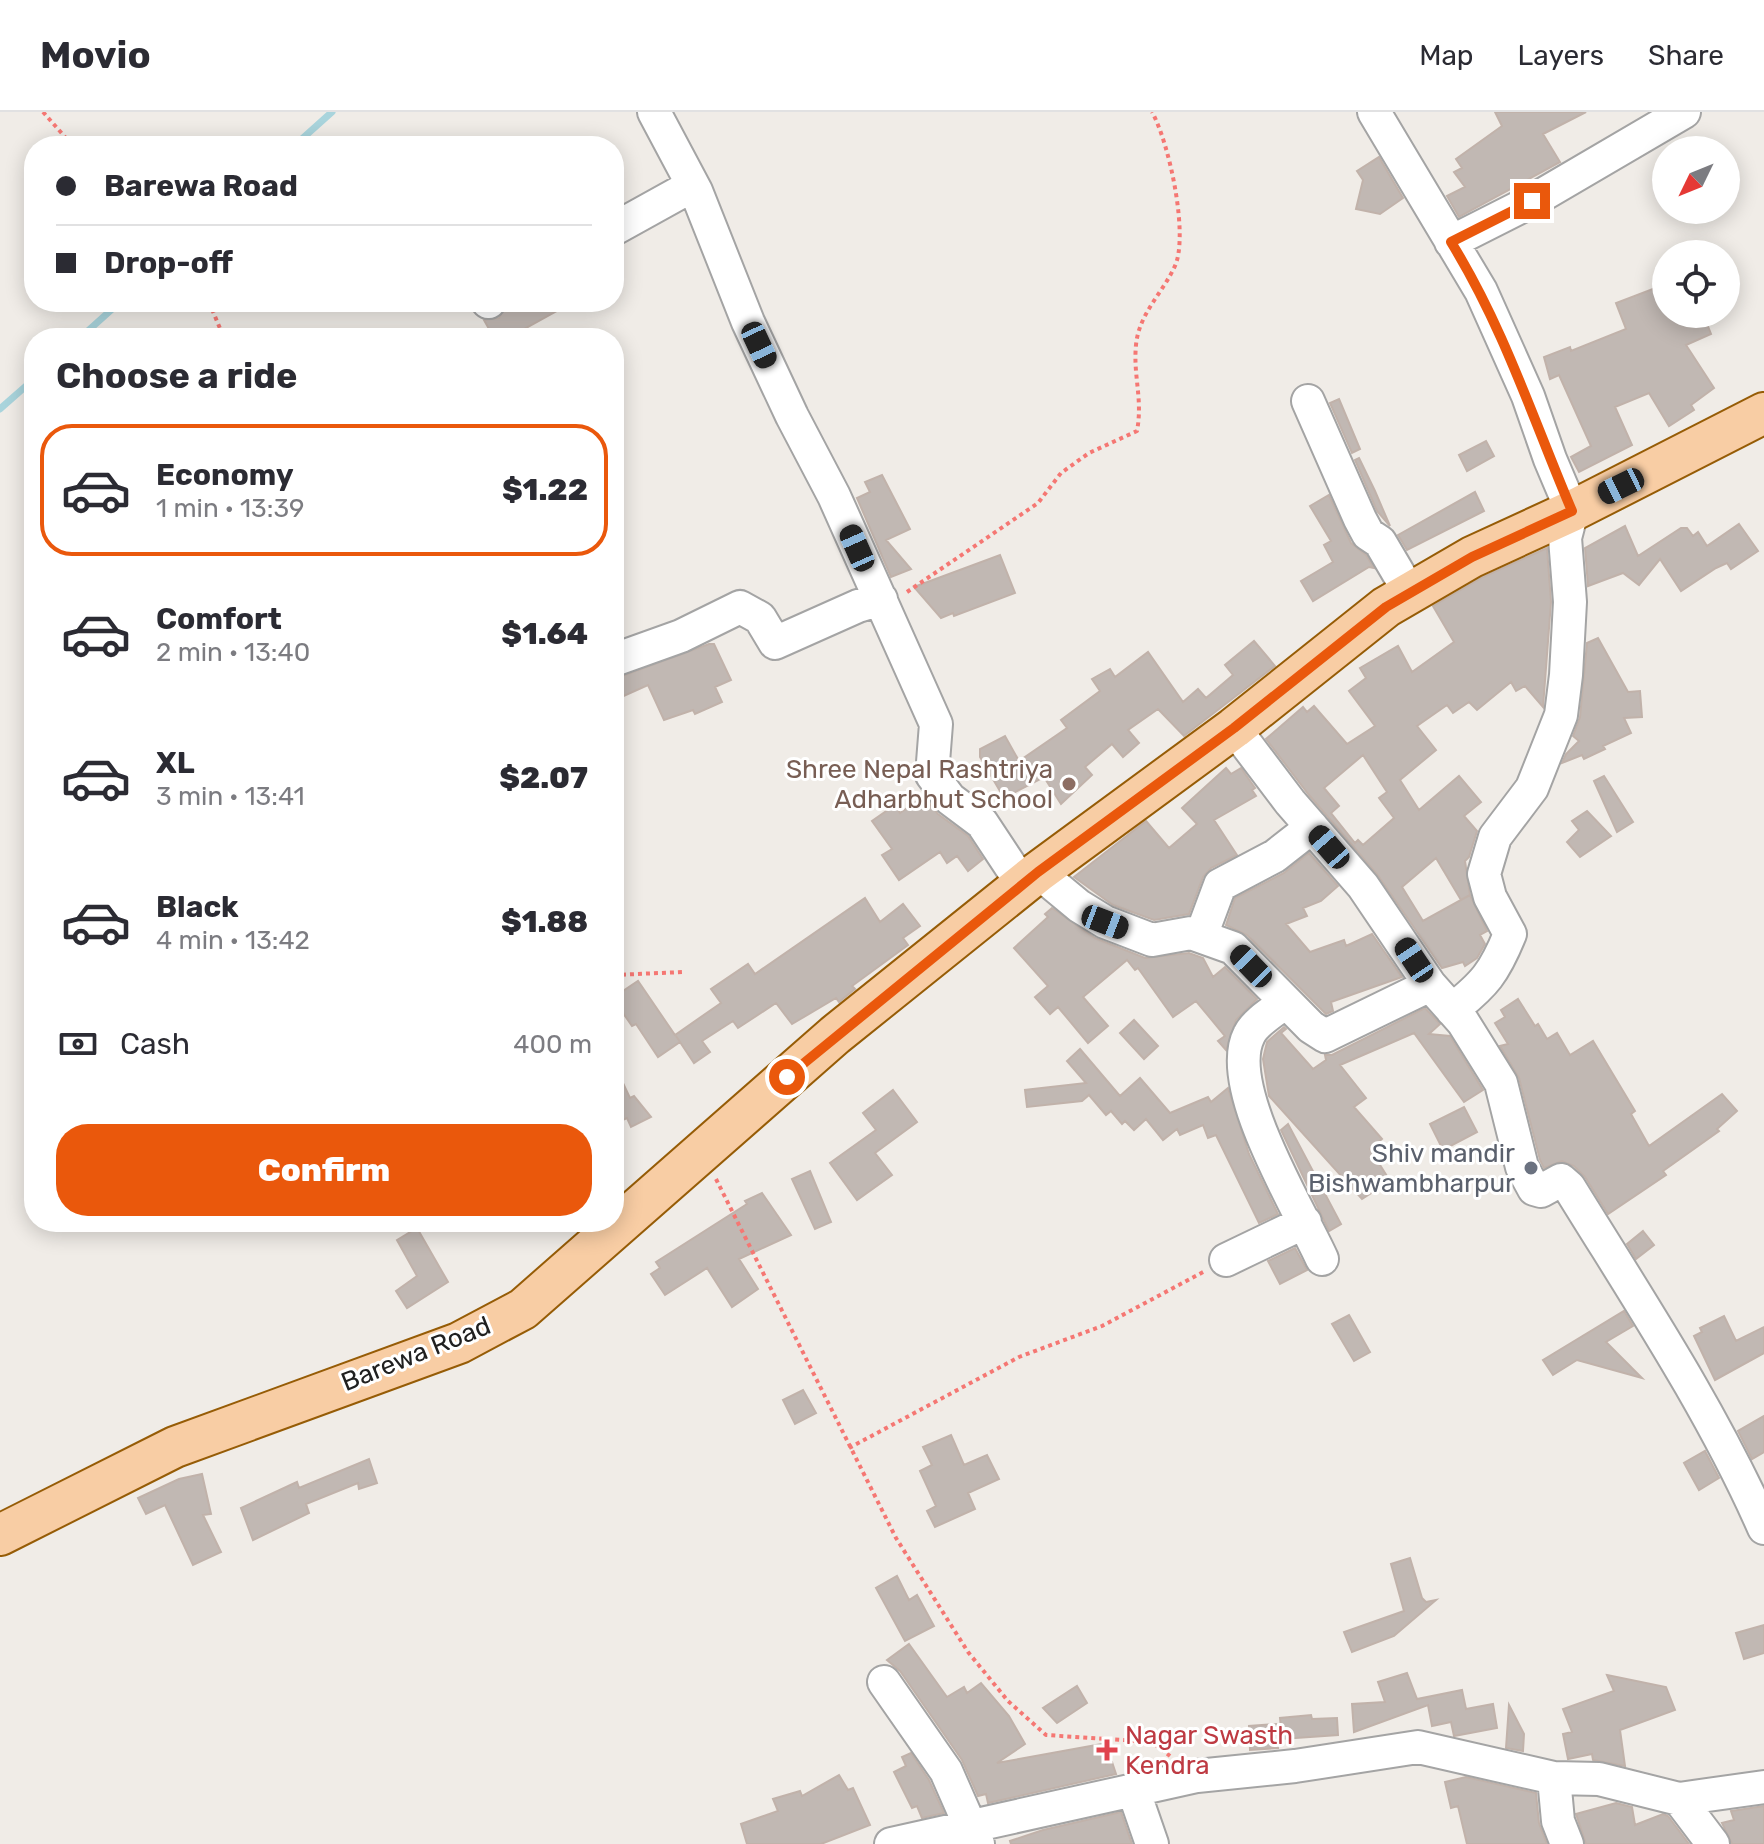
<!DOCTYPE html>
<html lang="en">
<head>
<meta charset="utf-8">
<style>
  body { margin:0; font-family:Rubik,sans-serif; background:#f7f7f7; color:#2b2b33; height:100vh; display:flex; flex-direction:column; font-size:30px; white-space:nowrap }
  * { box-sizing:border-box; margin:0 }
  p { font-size:26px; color:#7c7c81 }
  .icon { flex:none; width:44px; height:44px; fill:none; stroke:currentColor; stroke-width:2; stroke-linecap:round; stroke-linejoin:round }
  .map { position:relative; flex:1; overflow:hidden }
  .panel { position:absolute; left:24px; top:216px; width:600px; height:904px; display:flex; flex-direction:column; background:#fff; border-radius:32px; box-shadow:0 4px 20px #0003 }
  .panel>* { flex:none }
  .top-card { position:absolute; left:24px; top:24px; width:600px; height:176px; border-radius:32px; box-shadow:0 4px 20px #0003; display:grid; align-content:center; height:176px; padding:0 32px; background:#fff }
  .needle { width:52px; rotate:227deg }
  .tools { position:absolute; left:1652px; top:24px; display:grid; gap:16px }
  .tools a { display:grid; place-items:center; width:88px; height:88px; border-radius:50%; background:#fff; box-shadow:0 4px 20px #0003; font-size:40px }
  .end { position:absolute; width:36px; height:36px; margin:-18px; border:10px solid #ea580c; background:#fff; box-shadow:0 0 0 4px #fff }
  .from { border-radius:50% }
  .car { position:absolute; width:24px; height:48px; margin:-24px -12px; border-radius:10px; box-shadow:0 0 6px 2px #0007; background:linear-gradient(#222 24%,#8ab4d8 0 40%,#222 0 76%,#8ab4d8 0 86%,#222 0) }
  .top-card b { display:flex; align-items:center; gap:28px; height:76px; font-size:30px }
  .top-card b+b { border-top:2px solid #e1e1e2 }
  .top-card i { width:20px; height:20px; background:#2b2b33 }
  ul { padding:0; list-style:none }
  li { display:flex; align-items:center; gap:24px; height:132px; margin:0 16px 12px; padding:0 16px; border:4px solid transparent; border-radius:32px }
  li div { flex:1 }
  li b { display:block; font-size:30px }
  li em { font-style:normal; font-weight:800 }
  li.current { border-color:#ea580c }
  li>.icon { width:72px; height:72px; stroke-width:1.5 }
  h2 { padding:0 32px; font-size:36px; line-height:96px }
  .pay { display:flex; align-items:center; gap:20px; height:88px; padding:0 32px; font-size:30px }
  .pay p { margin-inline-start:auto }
  .action { display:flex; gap:16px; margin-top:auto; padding:16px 32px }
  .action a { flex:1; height:92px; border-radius:32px; background:#ea580c; color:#fff; font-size:32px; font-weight:800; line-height:92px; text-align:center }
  header { display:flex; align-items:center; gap:48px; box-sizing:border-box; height:112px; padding:0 40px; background:#fff; border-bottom:2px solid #e1e1e2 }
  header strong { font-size:38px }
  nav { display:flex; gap:44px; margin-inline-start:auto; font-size:28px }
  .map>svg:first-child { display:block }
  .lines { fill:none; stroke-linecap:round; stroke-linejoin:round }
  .stream { stroke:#a9d4dc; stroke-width:7 }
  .building { fill:#c1b8b3; stroke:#c1b2aa; stroke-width:2; fill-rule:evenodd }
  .minor-casing { stroke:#a4a4a4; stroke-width:36 }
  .major-casing { stroke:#965c06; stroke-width:44 }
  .path { stroke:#f57773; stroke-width:4; stroke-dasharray:4 4; stroke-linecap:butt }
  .minor { stroke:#fff; stroke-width:32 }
  .major { stroke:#f8cda4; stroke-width:40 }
  .route { stroke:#ea580c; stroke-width:10 }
  .education-dot { fill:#8d6e63; stroke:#fff; stroke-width:3 }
  .worship-dot { fill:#6b7280; stroke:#fff; stroke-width:3 }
  .health-dot { fill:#e0444e; stroke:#fff; stroke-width:3 }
  .labels { text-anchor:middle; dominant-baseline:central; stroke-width:6; stroke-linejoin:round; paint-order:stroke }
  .education-label { font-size:26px; fill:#785e54; stroke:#fff; text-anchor:end }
  .worship-label { font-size:26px; fill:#5b616d; stroke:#fff; text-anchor:end }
  .street-label { font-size:26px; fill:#202020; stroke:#fff }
  .health-label { font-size:26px; fill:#be3a42; stroke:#fff; text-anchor:start }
</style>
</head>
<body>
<header>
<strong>Movio</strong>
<nav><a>Map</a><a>Layers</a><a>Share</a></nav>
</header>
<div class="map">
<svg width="1764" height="1732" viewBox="0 0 1764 1732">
  <rect width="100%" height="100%" fill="#f0ece7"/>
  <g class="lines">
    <path class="stream" d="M 294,34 L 332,0
      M 80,226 L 120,190
      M 0,297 L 34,267"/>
  </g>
  <path class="building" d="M 1495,0 L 1586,0 L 1543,22 L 1560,50 L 1459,105 L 1447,84 L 1465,75 L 1454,60 L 1462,56 L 1456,47 L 1502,14 Z
    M 1379,45 L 1403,86 L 1380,102 L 1356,97 L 1363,68 L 1357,59 Z
    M 1666,172 L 1666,202 L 1703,202 L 1711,222 L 1686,233 L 1714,276 L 1691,293 L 1694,298 L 1669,314 L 1649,281 L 1615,295 L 1632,333 L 1579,360 L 1571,345 L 1591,334 L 1559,263 L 1550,267 L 1544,245 L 1570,235 L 1571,239 L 1626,217 L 1616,191 Z
    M 508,190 L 573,190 L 508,226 L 494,226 L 484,208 L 499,206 Z
    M 1339,287 L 1360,337 L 1352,341 L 1330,291 Z
    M 1486,329 L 1494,344 L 1467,359 L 1459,343 Z
    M 1359,346 L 1375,379 L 1390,414 L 1377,399 L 1355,348 Z
    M 882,363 L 910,417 L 886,428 L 911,457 L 891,465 L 857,386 L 870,380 L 865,370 Z
    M 1475,380 L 1484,399 L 1407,438 L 1398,423 Z
    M 1329,383 L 1351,431 L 1366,443 L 1374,456 L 1369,455 L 1313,489 L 1301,469 L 1333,450 L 1324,433 L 1331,429 L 1310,394 Z
    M 1739,412 L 1758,439 L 1731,457 L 1727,451 L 1716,456 L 1681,479 L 1660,447 L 1639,473 L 1623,461 L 1588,474 L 1585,436 L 1625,414 L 1638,444 L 1681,416 L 1687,416 L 1693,424 L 1698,420 L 1707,434 Z
    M 1547,436 L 1551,490 L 1543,595 L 1525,574 L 1516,579 L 1511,570 L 1477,598 L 1469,590 L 1453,601 L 1447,593 L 1417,614 L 1436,638 L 1400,668 L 1419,698 L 1459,664 L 1481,690 L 1464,704 L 1477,719 L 1469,745 L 1465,749 L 1470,783 L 1461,788 L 1436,746 L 1402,775 L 1423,809 L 1470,783 L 1487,819 L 1480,823 L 1485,832 L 1477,846 L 1465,854 L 1463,850 L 1442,856 L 1377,762 L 1309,683 L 1266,627 L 1303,595 L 1307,600 L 1314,594 L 1347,632 L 1375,614 L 1349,579 L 1366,566 L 1360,556 L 1398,534 L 1412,560 L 1454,530 L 1433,494 L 1483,465 ZM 1363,643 L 1387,680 L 1379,686 L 1394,706 L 1363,733 L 1358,728 L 1355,731 L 1331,701 L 1339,694 L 1324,676 Z
    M 1000,443 L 1015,481 L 954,504 L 953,501 L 941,506 L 914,475 Z
    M 1598,526 L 1628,580 L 1640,579 L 1642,605 L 1624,606 L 1631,621 L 1603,634 L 1605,637 L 1584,647 L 1582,643 L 1562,651 L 1566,642 L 1579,629 L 1573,624 L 1580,605 L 1587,531 Z
    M 1254,529 L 1275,554 L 1184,624 L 1158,597 L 1128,618 L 1139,631 L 1123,645 L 1112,632 L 1085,655 L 1092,663 L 1061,692 L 1044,665 L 1004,686 L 980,645 L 980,637 L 1005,624 L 1019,649 L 1067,616 L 1061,608 L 1100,579 L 1092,567 L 1110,557 L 1115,565 L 1148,540 L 1183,590 L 1198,577 L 1206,586 L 1233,563 L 1225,553 Z
    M 709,532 L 714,532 L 731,568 L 715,575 L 722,590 L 695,602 L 693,598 L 664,608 L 648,573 L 619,586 L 614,567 Z
    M 1226,656 L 1231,662 L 1241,656 L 1255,676 L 1252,678 L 1256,684 L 1214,708 L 1237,743 L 1211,756 L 1203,765 L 1189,802 L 1154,808 L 1113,793 L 1074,765 L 1146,709 L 1169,736 L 1197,712 L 1182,696 Z
    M 1604,664 L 1633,710 L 1617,720 L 1594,669 Z
    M 924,684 L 938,702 L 968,724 L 983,747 L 968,759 L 957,744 L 947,751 L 940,740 L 899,768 L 882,743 L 892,737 L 872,709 L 895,693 L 900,701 Z
    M 1587,699 L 1611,724 L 1580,745 L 1567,730 L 1579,718 L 1572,709 Z
    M 1309,741 L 1338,774 L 1321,789 L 1303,796 L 1307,804 L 1286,812 L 1310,840 L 1344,828 L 1346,834 L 1372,822 L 1402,865 L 1331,890 L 1333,899 L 1326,902 L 1247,823 L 1226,813 L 1235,786 L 1284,761 Z
    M 865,786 L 880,810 L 903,792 L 920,814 L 903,826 L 908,833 L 852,874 L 855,877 L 839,890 L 836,886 L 792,912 L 776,891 L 738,916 L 733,909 L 702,929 L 710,940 L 694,951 L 676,924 L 680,930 L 658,945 L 636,912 L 632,914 L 614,888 L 614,885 L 638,869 L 675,923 L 721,891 L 711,877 L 748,852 L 755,862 Z
    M 1052,796 L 1095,826 L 1145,846 L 1189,841 L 1203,846 L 1213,865 L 1225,855 L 1257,887 L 1236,908 L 1226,938 L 1218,929 L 1225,924 L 1196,889 L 1173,905 L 1138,856 L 1135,858 L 1127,848 L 1083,885 L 1108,914 L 1088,931 L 1058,895 L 1050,902 L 1035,885 L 1048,874 L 1014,836 L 1048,805 L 1045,802 Z
    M 1518,887 L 1535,914 L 1538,912 L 1547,927 L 1557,921 L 1570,943 L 1593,929 L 1635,999 L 1631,1002 L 1649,1034 L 1722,982 L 1737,999 L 1717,1017 L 1719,1019 L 1663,1059 L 1666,1063 L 1608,1102 L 1585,1065 L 1574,1054 L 1562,1049 L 1544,1056 L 1540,1048 L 1519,966 L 1500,934 L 1508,932 L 1495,911 L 1505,905 L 1501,898 Z
    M 1425,896 L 1440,912 L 1429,922 L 1450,924 L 1483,978 L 1464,990 L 1414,921 L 1340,953 L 1366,986 L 1354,995 L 1382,1027 L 1370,1037 L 1390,1069 L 1362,1087 L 1269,984 L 1263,947 L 1267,930 L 1284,915 L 1286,917 L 1281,921 L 1313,957 L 1326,948 L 1325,943 L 1332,943 Z
    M 1134,908 L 1158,934 L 1144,947 L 1120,921 Z
    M 1080,937 L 1120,984 L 1140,966 L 1170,1001 L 1208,985 L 1211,990 L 1228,976 L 1249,1042 L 1278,1102 L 1259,1111 L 1216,1023 L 1208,1026 L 1203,1013 L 1180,1023 L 1177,1017 L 1163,1028 L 1146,1007 L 1134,1018 L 1125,1009 L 1122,1012 L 1111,999 L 1106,1003 L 1089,983 L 1082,989 L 1027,995 L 1025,978 L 1086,971 L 1067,949 Z
    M 614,952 L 630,986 L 634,984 L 651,1005 L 631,1015 L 627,1006 L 614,1012 Z
    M 893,978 L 917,1010 L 875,1041 L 892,1063 L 857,1088 L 830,1051 L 876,1018 L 863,1001 Z
    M 1464,995 L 1477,1020 L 1443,1038 L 1430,1012 Z
    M 1288,1012 L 1341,1112 L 1329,1119 L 1281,1018 Z
    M 810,1059 L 831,1110 L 815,1117 L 792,1067 Z
    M 762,1081 L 791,1123 L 739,1147 L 758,1177 L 732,1195 L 707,1156 L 665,1183 L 651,1162 L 660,1156 L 656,1150 L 747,1092 L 745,1089 Z
    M 417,1116 L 448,1170 L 407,1196 L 396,1179 L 417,1164 L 397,1128 Z
    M 1643,1119 L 1654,1133 L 1636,1147 L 1627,1132 Z
    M 1295,1136 L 1307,1158 L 1280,1172 L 1268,1149 Z
    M 1624,1199 L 1633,1214 L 1606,1230 L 1642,1266 L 1577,1248 L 1553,1263 L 1543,1248 Z
    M 1349,1203 L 1370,1240 L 1354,1249 L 1332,1212 Z
    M 1724,1204 L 1736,1229 L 1764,1215 L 1764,1241 L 1715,1268 L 1694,1224 L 1702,1220 L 1700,1216 Z
    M 803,1278 L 816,1301 L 795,1312 L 783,1288 Z
    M 1764,1304 L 1764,1340 L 1752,1347 L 1738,1319 Z
    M 951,1323 L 964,1353 L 987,1343 L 999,1367 L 968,1381 L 975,1397 L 935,1415 L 927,1399 L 936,1394 L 920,1359 L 932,1353 L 923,1335 Z
    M 1705,1339 L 1719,1366 L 1699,1378 L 1684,1351 Z
    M 369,1347 L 377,1371 L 359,1377 L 358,1371 L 306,1392 L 309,1401 L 253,1428 L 241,1396 L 297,1370 L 299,1376 Z
    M 202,1362 L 211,1402 L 203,1403 L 221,1440 L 193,1453 L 165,1393 L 146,1402 L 138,1386 L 179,1367 Z
    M 1410,1446 L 1422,1486 L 1426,1490 L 1436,1488 L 1394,1524 L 1352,1540 L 1344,1520 L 1404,1499 L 1391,1452 Z
    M 897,1464 L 909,1488 L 917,1483 L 934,1514 L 905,1529 L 876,1476 Z
    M 1764,1513 L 1764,1541 L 1744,1547 L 1736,1521 Z
    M 909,1532 L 947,1585 L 964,1575 L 967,1581 L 981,1571 L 1009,1604 L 1025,1632 L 997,1651 L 1102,1632 L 1106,1652 L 1112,1650 L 1116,1662 L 988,1691 L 986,1682 L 978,1684 L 962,1648 L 900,1559 L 887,1548 Z
    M 1407,1561 L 1417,1587 L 1462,1578 L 1466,1597 L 1493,1592 L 1497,1616 L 1454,1624 L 1451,1610 L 1432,1614 L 1428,1593 L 1354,1620 L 1352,1592 L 1385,1590 L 1378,1570 Z
    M 1607,1563 L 1666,1575 L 1675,1598 L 1620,1618 L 1625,1654 L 1593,1648 L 1592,1642 L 1568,1647 L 1563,1622 L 1572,1620 L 1563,1597 L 1614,1579 Z
    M 1077,1574 L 1087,1591 L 1057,1611 L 1043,1596 Z
    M 1509,1593 L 1524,1622 L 1523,1639 L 1506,1636 Z
    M 1311,1603 L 1312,1607 L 1337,1606 L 1338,1623 L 1282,1627 L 1280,1606 Z
    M 1276,1612 L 1278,1636 L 1250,1638 L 1249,1614 Z
    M 911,1641 L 929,1668 L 944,1701 L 922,1706 L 917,1694 L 912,1696 L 894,1660 L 906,1654 L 902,1645 Z
    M 839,1663 L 848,1678 L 853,1676 L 870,1713 L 821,1732 L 747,1732 L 741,1712 L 778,1699 L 773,1687 L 800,1679 L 802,1684 Z
    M 1466,1665 L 1536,1681 L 1539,1711 L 1547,1732 L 1467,1732 L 1458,1694 L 1451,1696 L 1445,1670 Z
    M 1616,1691 L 1632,1695 L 1635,1713 L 1663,1702 L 1668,1704 L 1689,1732 L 1586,1732 L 1576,1702 Z
    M 1764,1694 L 1764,1732 L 1732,1732 L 1722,1711 L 1734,1708 L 1731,1699 Z
    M 1121,1700 L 1132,1732 L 1011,1732 L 1010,1729 L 1043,1718 Z"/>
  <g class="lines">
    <defs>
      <path id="minor" d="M 654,0 L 696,79 L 748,210 L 792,304 L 834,384 L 936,612 L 932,663 L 950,687 L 982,711 L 1023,773
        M 1374,0 L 1481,179 L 1528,284 L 1550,347 L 1572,399 L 1565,426 L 1570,490 L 1566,563 L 1561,603 L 1532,676 L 1495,725 L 1484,762 L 1490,785 L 1510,822 C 1494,861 1485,872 1452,898
        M 614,117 L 688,76 L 696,79
        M 1451,130 L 1532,89 L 1684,0
        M 488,190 L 489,190
        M 1308,289 L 1360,407 L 1368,422 L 1380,430 L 1410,481
        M 614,548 L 681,524 L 740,495 L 760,506 L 775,531 L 858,494 L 881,487
        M 1234,616 L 1290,690 L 1363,774 L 1430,873 L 1463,910 L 1501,971 L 1522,1055 L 1534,1077 L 1541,1079 L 1561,1068 L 1569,1075 C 1638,1187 1711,1296 1764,1416
        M 1038,760 L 1079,794 L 1105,810 L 1152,828 L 1191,821 L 1233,836 L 1311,915 L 1325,924 L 1430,873
        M 1201,824 L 1220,773 L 1275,744 L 1312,715
        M 1286,890 C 1274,899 1255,910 1249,923 C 1223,974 1299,1096 1322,1147
        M 1226,1148 L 1305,1110
        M 884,1570 L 946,1659 L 978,1732
        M 1554,1666 L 1558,1709 L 1567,1732
        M 1134,1680 L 1152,1732
        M 1679,1687 L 1764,1675
        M 891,1732 L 1197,1664 L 1295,1654 L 1418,1635 L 1554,1666 L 1599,1667 L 1679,1687 L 1713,1732"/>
      <path id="major" d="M 0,1423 L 175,1335 L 459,1231 L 523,1197 L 835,923 L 1038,760 L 1234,616 L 1386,495 L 1472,445 L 1572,399 L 1764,301"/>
    </defs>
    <use href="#minor" class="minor-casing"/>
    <use href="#major" class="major-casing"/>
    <path class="path" d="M 43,0 L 73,34
      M 209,190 L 224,226
      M 907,480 L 1038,391 L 1061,361 L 1089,341 L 1137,319 C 1143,287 1133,264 1136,233 C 1139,202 1161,183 1174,156 C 1190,126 1169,30 1152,0
      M 614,863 L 683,860
      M 716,1067 L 896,1426 L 968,1540 L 1008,1589 L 1046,1623 L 1152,1630 L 1170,1644
      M 849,1336 L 1019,1245 L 1102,1214 L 1205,1159"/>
    <use href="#minor" class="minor"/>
    <use href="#major" class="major"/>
  </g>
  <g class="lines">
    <path class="route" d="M 787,965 L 1038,760 L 1234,616 L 1386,495 L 1472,445 L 1572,399 C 1533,307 1504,216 1451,130 L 1532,89"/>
  </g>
  <circle class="education-dot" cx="1069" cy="672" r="8"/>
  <circle class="worship-dot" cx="1531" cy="1056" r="8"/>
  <path class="health-dot" d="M1103 1626h8v8h8v8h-8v8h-8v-8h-8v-8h8z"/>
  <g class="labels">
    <g class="education-label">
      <text x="1053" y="657">Shree Nepal Rashtriya<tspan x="1053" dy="30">Adharbhut School</tspan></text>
    </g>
    <g class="worship-label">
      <text x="1515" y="1041">Shiv mandir<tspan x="1515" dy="30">Bishwambharpur</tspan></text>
    </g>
    <g class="street-label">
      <text transform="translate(416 1242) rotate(-22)">Barewa Road</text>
    </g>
    <g class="health-label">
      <text x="1125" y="1623">Nagar Swasth<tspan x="1125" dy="30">Kendra</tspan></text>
    </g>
  </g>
</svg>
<div class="tools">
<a><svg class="needle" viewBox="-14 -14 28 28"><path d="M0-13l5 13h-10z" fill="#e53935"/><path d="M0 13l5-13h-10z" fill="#7c7c81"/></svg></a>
<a><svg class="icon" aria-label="locate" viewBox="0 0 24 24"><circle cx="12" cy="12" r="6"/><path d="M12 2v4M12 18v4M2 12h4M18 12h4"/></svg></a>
</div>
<i class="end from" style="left:787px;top:965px"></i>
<i class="end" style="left:1532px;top:89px"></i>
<i class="car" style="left:759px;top:233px;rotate:155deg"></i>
<i class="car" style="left:1621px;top:374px;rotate:244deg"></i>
<i class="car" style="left:857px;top:436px;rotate:336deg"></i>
<i class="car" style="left:1329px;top:735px;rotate:319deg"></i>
<i class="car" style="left:1105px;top:810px;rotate:111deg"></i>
<i class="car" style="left:1414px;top:848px;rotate:326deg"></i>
<i class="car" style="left:1251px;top:854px;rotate:316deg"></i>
<div class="top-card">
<b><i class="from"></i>Barewa Road</b>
<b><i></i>Drop-off</b>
</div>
<section class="panel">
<h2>Choose a ride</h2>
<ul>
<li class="current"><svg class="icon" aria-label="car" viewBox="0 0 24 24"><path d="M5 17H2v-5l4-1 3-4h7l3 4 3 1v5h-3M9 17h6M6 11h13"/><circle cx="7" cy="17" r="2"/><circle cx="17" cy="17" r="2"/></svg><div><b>Economy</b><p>1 min · 13:39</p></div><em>$1.22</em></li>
<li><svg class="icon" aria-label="car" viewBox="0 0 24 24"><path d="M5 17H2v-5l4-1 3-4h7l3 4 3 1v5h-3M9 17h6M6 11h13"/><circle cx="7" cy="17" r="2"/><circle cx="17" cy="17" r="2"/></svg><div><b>Comfort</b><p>2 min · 13:40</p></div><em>$1.64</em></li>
<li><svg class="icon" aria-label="car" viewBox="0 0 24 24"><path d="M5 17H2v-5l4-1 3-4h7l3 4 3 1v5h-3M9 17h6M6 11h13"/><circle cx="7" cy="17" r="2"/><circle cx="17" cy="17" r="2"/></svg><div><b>XL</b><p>3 min · 13:41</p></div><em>$2.07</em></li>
<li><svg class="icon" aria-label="car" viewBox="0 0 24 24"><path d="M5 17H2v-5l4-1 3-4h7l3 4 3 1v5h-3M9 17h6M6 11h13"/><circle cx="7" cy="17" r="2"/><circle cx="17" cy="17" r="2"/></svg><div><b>Black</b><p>4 min · 13:42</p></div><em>$1.88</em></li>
</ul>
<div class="pay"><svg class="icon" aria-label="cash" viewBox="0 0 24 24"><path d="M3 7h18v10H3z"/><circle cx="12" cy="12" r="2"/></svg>Cash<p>400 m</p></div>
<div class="action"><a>Confirm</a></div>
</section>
</div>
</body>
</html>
